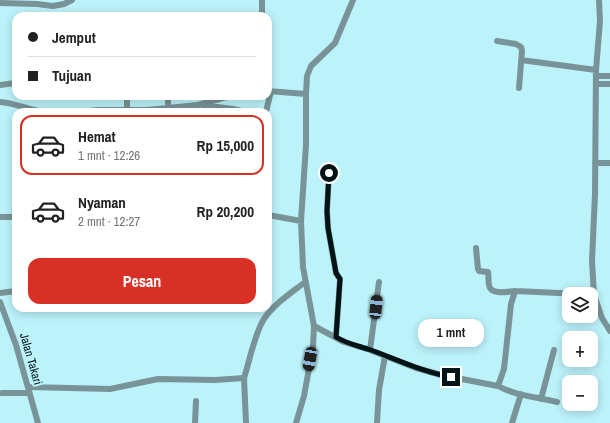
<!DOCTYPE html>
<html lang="id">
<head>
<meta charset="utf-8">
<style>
  body { margin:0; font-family:"Archivo Narrow",sans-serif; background:#f6f6f6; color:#222; height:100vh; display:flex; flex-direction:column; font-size:15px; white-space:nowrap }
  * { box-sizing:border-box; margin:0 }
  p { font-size:13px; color:#767676 }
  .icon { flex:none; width:22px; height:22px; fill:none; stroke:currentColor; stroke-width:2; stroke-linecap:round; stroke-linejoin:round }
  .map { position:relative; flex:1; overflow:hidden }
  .drawer { position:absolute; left:12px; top:108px; width:260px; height:204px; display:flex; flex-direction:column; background:#fff; border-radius:12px; box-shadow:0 2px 10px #0003 }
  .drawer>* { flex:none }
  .top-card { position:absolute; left:12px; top:12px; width:260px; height:88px; border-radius:12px; box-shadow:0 2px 10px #0003; display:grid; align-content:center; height:88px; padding:0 16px; background:#fff }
  .buttons { position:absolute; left:562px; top:287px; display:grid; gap:8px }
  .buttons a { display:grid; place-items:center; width:36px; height:36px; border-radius:8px; background:#fff; box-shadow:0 2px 10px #0003; font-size:20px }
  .end { position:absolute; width:18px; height:18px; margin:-9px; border:5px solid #001317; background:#fff; box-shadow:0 0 0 2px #fff }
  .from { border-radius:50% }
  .bubble { position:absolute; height:28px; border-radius:12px; background:#fff; box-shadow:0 2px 10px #0003; font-size:13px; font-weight:800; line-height:28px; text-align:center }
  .car { position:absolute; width:12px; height:24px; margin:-12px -6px; border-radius:5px; box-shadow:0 0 3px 1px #0007; background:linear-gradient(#222 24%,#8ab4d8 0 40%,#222 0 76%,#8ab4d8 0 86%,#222 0) }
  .top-card b { display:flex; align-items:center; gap:14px; height:38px; font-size:15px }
  .top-card b+b { border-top:1px solid #e0e0e0 }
  .top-card i { width:10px; height:10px; background:#222 }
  ul { padding:7px 0 0; list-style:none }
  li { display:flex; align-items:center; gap:12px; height:60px; margin:0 8px 6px; padding:0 8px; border:2px solid transparent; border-radius:12px }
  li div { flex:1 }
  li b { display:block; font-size:15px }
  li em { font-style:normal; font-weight:800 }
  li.active { border-color:#d93025 }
  li>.icon { width:36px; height:36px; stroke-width:1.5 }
  .button { display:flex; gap:8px; margin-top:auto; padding:8px 16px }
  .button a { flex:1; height:46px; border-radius:12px; background:#d93025; color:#fff; font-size:16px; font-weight:800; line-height:46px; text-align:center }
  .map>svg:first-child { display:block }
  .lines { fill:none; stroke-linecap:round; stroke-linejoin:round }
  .minor { stroke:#799498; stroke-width:6 }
  .route { stroke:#001317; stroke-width:5 }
  .labels { text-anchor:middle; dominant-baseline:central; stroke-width:4; stroke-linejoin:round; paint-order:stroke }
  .street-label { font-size:12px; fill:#001317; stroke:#bcf2fa }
</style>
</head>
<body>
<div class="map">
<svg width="610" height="423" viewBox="0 0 610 423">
  <rect width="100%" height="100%" fill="#bcf2fa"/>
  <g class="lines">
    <path class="minor" d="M 599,0 L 600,21 L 596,70 L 595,194 L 592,261 L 594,295 L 602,318 L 610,331
      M 0,3 L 37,4 L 53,6 L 64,4 L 72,0
      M 262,16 L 262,0
      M 497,41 L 516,44 L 521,47 L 522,51 L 519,88
      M 521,60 L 596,70
      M 596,76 L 610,76
      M 596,84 L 610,84
      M 0,85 L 15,83
      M 268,91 L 306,94
      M 168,96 L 168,108
      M 0,102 C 15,103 29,110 44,112
      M 202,105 L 233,109 L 246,112
      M 127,110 L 127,96
      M 77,112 L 99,110 L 147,110 L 168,108 L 198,105 L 230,96
      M 266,112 L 271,91
      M 595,163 L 610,163
      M 329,173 L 327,211 L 328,228 L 336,273 L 340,279 L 336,337
      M 268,215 L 301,221
      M 0,217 L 16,217
      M 476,248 L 478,269 L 479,271 L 488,272 C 489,276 488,281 489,285 C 490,295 507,292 515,291
      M 0,293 L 16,291
      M 0,302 L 16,345 L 38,423
      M 314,326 L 344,342 L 370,350 L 416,368 L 441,375 L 498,386 L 504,369 L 511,304 L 515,291 L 581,294
      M 370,350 L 379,282
      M 244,378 L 246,423
      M 498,386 C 516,396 538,397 557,402
      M 28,387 L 110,389 L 158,379 L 215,380 L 244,378 C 249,363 255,332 264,319 C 274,304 291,293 305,282
      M 2,393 L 29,393
      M 541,399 L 554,350
      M 195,423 L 196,401
      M 296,423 L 304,396 L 313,347 L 314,326 L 303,267 L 301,221 L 306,145 L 306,94 L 307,76 L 311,66 L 335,43 L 353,0
      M 377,423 L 379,390 L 385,356
      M 512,423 L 521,394"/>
  </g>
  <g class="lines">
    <path class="route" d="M 329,173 L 327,211 L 328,228 L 336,273 L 340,279 L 336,337 C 347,344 359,346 371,350 C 398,360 423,372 451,377"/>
  </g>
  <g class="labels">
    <g class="street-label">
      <text transform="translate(31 359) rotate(74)">Jalan Takari</text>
    </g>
  </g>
</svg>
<div class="buttons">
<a><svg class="icon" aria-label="layers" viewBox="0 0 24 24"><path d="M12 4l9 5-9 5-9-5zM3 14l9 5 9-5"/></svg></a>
<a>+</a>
<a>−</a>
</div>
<i class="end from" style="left:329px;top:173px"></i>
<i class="end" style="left:451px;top:377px"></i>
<div class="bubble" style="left:418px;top:319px;width:66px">1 mnt</div>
<i class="car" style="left:376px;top:307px;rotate:6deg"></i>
<i class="car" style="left:310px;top:359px;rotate:190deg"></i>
<div class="top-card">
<b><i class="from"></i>Jemput</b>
<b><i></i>Tujuan</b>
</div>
<section class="drawer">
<ul>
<li class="active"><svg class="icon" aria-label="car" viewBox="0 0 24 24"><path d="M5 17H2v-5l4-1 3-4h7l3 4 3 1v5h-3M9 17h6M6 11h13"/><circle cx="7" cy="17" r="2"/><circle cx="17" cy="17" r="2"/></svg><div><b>Hemat</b><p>1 mnt · 12:26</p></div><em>Rp 15,000</em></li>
<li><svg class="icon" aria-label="car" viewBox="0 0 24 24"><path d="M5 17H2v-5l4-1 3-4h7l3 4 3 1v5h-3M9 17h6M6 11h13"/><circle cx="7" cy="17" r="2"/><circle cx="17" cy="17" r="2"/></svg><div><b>Nyaman</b><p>2 mnt · 12:27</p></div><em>Rp 20,200</em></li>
</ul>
<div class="button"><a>Pesan</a></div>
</section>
</div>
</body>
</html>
